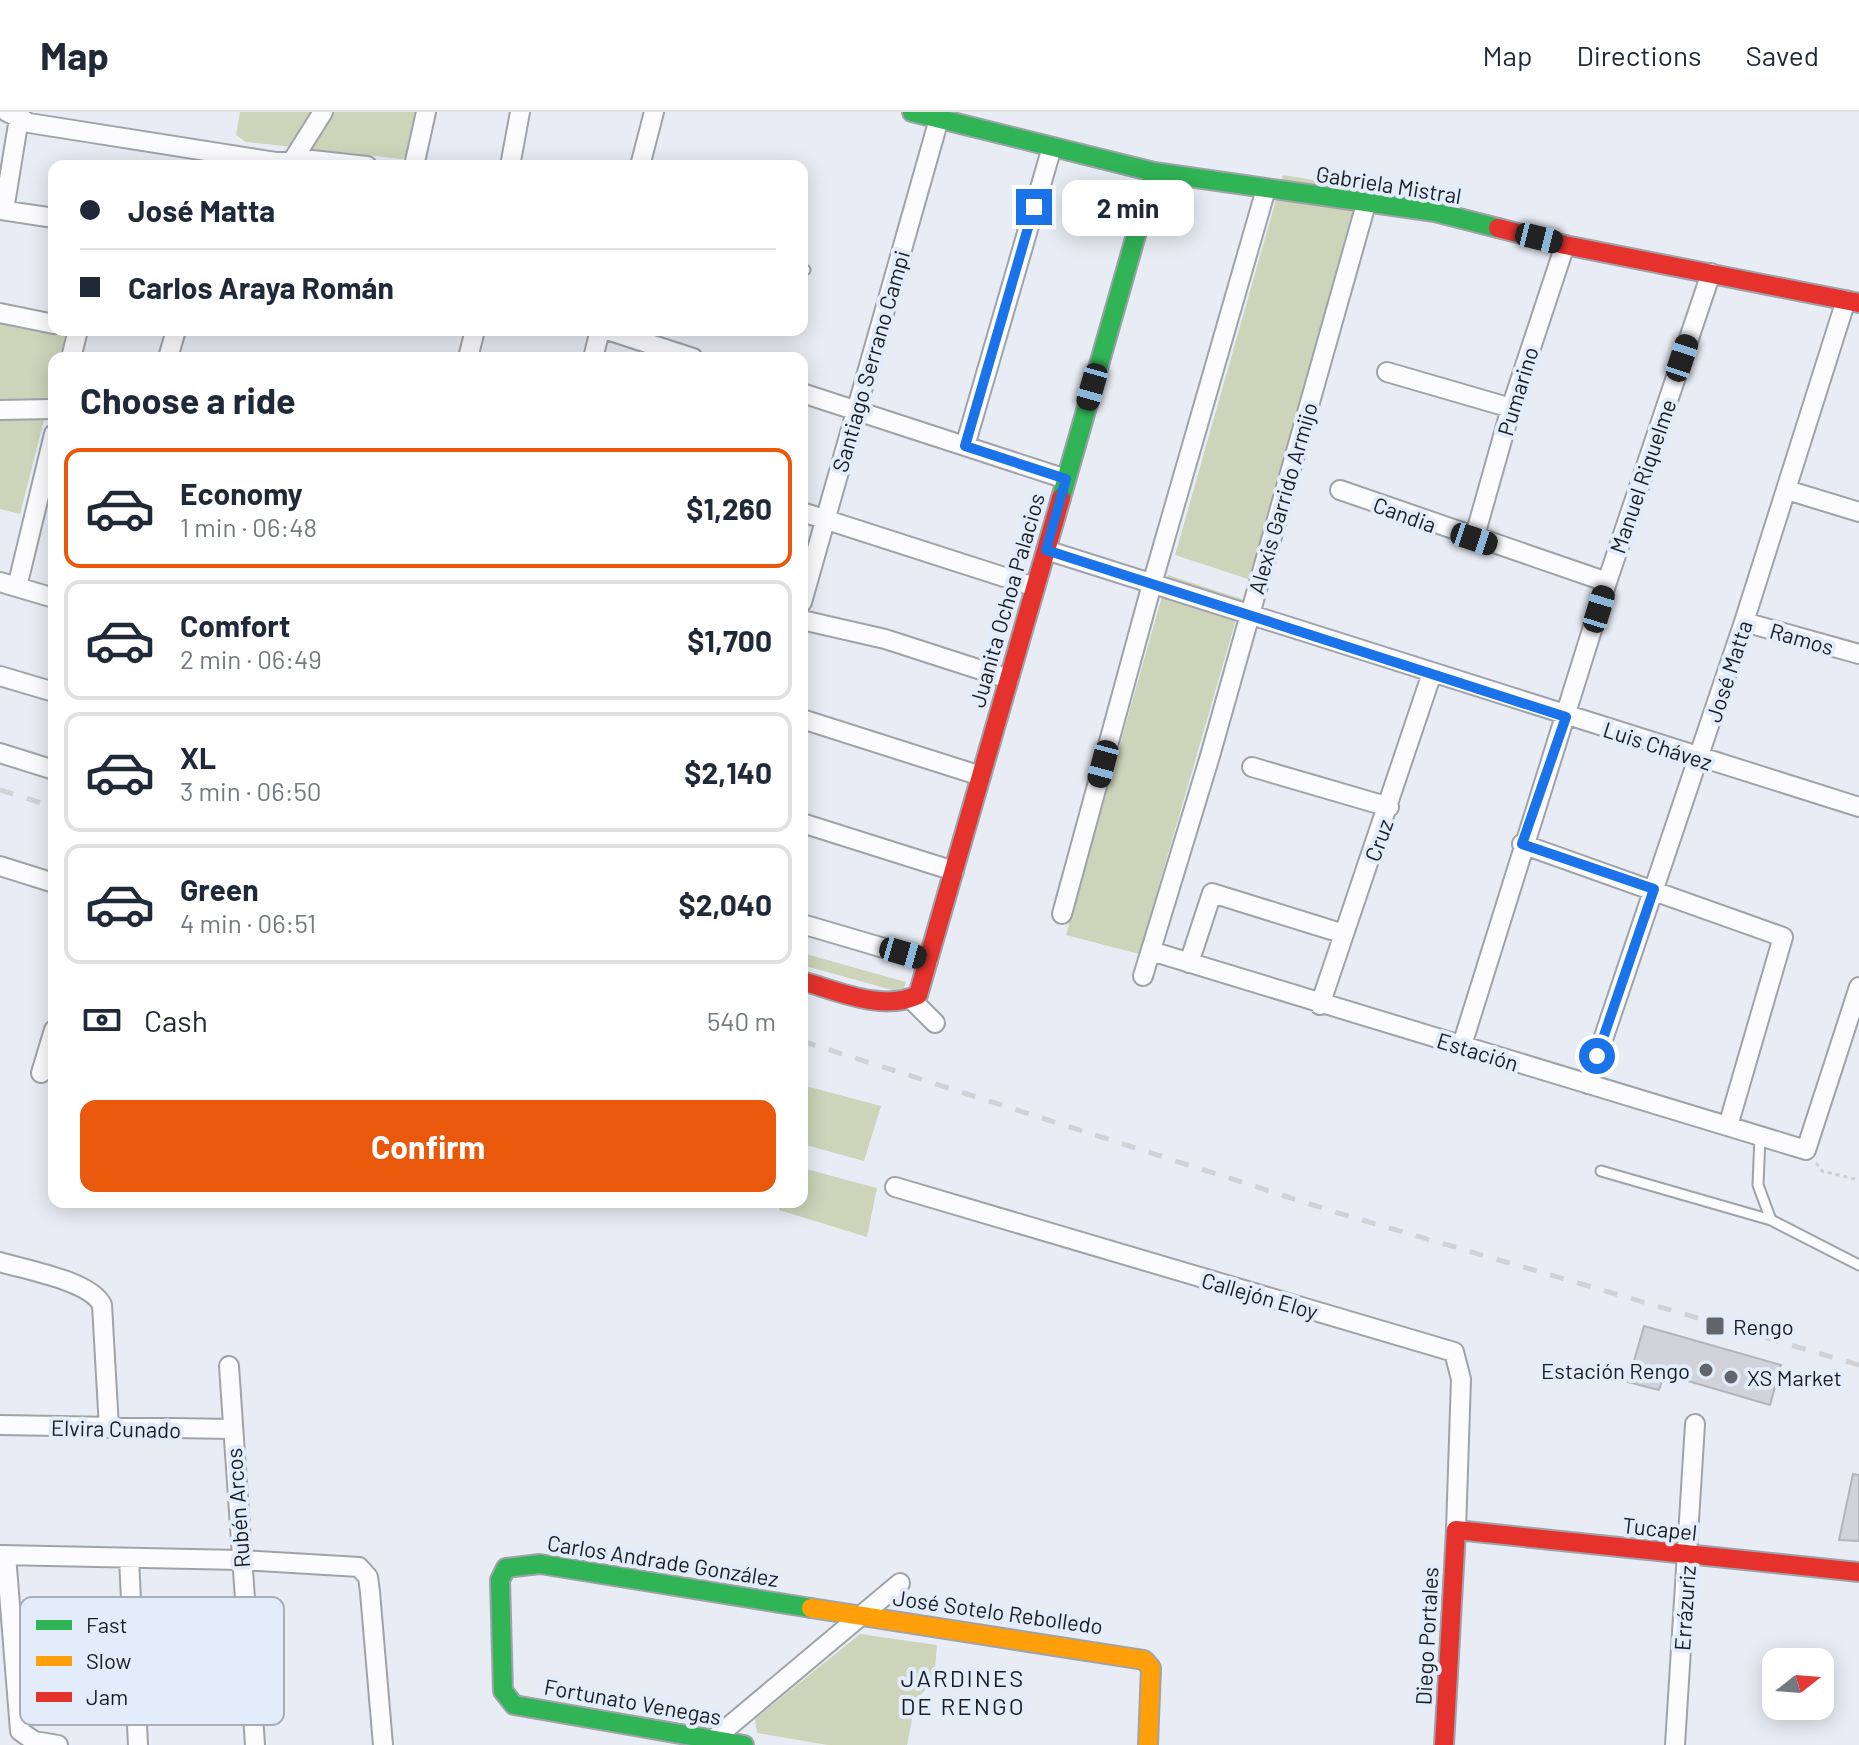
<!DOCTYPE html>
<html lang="en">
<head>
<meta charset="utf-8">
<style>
  body { margin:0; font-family:Barlow,sans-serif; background:#f2f2f3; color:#1f2937; height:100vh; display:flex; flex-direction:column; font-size:30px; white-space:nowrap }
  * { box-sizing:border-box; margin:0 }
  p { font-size:26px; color:#747a83 }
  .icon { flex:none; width:44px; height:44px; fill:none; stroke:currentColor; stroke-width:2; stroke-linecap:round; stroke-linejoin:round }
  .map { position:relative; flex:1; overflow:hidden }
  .sheet { position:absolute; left:48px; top:240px; width:760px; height:856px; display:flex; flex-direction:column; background:#fff; border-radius:16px; box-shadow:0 4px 20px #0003 }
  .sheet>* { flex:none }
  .hud { position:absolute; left:48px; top:48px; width:760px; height:176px; border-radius:16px; box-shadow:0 4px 20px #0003; display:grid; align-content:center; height:176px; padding:0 32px; background:#fff }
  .needle { width:52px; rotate:73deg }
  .controls { position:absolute; left:1762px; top:1536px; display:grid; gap:16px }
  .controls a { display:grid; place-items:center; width:72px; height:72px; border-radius:16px; background:#fff; box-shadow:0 4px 20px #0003; font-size:40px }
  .end { position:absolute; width:36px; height:36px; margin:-18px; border:10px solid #1a73e8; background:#fff; box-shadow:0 0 0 4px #fff }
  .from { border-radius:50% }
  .bubble { position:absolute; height:56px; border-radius:16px; background:#fff; box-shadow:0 4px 20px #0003; font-size:26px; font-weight:700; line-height:56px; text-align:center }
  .car { position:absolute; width:24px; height:48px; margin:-24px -12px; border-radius:10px; box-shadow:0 0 6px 2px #0007; background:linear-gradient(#222 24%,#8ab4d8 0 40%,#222 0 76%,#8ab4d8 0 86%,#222 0) }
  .hud b { display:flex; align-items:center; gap:28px; height:76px; font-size:30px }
  .hud b+b { border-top:2px solid #e0e1e3 }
  .hud i { width:20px; height:20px; background:#1f2937 }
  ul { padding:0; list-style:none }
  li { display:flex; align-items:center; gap:24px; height:120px; margin:0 16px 12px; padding:0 16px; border:4px solid #e0e1e3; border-radius:16px }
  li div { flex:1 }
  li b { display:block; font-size:30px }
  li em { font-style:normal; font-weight:700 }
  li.selected { border-color:#ea580c }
  li>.icon { width:72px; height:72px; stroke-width:1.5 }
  h2 { padding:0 32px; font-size:36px; line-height:96px }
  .pay { display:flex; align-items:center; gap:20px; height:88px; padding:0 32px; font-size:30px }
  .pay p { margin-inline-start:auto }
  .button { display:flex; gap:16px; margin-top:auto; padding:16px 32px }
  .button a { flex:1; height:92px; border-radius:16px; background:#ea580c; color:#fff; font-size:32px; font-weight:700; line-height:92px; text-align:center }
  header { display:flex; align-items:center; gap:48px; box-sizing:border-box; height:112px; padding:0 40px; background:#fff; border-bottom:2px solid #e0e1e3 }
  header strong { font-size:38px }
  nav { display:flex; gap:44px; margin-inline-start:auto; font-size:28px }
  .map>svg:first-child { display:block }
  .green { fill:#ced4ba }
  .building { fill:#d0d4da; stroke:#b1b5bc; stroke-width:2 }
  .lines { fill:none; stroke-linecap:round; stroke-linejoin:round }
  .lane-casing { stroke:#9fa3a9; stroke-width:13 }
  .street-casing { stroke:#9fa3a9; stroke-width:22 }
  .fast-casing { stroke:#9fa3a9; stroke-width:22 }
  .slow-casing { stroke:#9fa3a9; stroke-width:22 }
  .jam-casing { stroke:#9fa3a9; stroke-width:22 }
  .path { stroke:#cdced0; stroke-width:3; stroke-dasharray:4 4; stroke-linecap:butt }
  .lane { stroke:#fcfcfe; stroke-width:9 }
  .street { stroke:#fcfcfe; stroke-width:18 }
  .fast { stroke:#30b455; stroke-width:18 }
  .slow { stroke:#ff9f0a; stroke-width:18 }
  .jam { stroke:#e5322d; stroke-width:18 }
  .rail { stroke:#d0d2d5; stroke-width:5; stroke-dasharray:14 14; stroke-linecap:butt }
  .route { stroke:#1a73e8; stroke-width:10 }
  .poi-dot { fill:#62666c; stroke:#e2ecfb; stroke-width:3 }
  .labels { text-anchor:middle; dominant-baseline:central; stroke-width:8; stroke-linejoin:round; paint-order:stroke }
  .street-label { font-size:22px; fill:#1a1e23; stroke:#e2ecfb }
  .poi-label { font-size:22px; fill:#1a1e23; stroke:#e2ecfb; text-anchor:start }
  .neighbourhood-label { font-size:24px; letter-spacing:2px; fill:#1a1e23; stroke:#e2ecfb }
  .key { fill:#e2ecfb; stroke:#a6aeba; stroke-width:2 }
  .key-label { font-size:22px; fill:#1a1e23 }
</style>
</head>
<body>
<header>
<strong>Map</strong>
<nav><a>Map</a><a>Directions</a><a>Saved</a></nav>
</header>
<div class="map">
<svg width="1859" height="1633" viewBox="0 0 1859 1633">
  <rect width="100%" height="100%" fill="#e8edf5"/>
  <path class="green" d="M 240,0 L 423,0 L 413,43 L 402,47 L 246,30 L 236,23 Z
    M 1283,63 L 1361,76 L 1254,469 L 1175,443 Z
    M 0,207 L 66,222 L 60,246 L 54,246 L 54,269 L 20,402 L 0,397 Z
    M 1168,463 L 1242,487 L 1139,842 L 1066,823 Z
    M 802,841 L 906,870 L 904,876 L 896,879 L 802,853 Z
    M 802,973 L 881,994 L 864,1049 L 802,1032 Z
    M 802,1056 L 877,1076 L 867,1125 L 779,1098 L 781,1090 L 802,1090 Z
    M 860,1522 L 937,1533 L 934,1568 L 916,1588 L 907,1633 L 828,1633 L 757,1621 L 755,1607 Z"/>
  <path class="building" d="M 1644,1214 L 1781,1253 L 1770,1293 L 1664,1262 L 1659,1278 L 1628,1270 Z
    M 1853,1362 L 1859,1363 L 1859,1429 L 1839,1428 Z"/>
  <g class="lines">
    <defs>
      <path id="lane" d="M 802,157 L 805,158
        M 1760,1024 L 1758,1073 L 1771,1108
        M 1601,1059 L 1771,1108 L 1859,1153"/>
      <path id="street" d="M 7,0 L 29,11 L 276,50 L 312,48 L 367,54
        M 289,54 L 323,0
        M 414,54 L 426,0
        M 510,54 L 520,0
        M 640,54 L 654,0
        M 0,98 L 54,106
        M 4,98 L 20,0
        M 0,201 L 54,212
        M 607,218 L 693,246
        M 71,246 L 78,218
        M 168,246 L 176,218
        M 468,246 L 475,218
        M 593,246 L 600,218
        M 1387,260 L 1511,296
        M 802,281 L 1066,367
        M 0,298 L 54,297
        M 965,334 L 1052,35
        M 1340,378 L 1607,470
        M 1787,378 L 1859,400
        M 802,400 L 1035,475
        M 1474,427 L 1511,296 L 1565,133
        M 1046,438 L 1859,695
        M 0,470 L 54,486
        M 17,475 L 54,322
        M 802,490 L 939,7
        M 802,508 L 885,527 L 1009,567
        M 1744,510 L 1859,542
        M 0,564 L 54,580
        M 802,607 L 981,664
        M 0,641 L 54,658
        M 1252,655 L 1389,695
        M 802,711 L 954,759
        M 1522,732 L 1783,825 L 1728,1014
        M 0,754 L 54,771
        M 1062,802 L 1152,472 L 1266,77
        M 802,812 L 928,849
        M 1151,839 L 1806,1038 L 1859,875
        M 1189,851 L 1212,781 L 1344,822
        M 1143,864 L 1210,644 L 1366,92
        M 912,888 L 935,911
        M 1320,893 L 1432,561
        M 1462,933 L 1607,470 L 1711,161
        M 41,961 L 54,918
        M 1588,972 L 1744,510 L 1846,188
        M 895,1075 L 1454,1240 L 1461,1267 L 1456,1418
        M 0,1150 C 26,1158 91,1169 102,1193 L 109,1316
        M 229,1254 L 255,1633
        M 0,1313 L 232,1317
        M 0,1443 L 241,1448 L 359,1455 L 368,1465 L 370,1480 L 383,1633
        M 6,1443 L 20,1619 L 34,1629 L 58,1633
        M 129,1446 L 138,1633
        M 709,1631 L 900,1471
        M 1675,1633 L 1695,1312"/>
      <path id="fast" d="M 912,0 L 1154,60 L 1435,100 L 1498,116
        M 1061,386 L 1154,60
        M 744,1633 L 514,1593 L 503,1579 L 500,1468 L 506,1456 L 540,1452 L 811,1496"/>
      <path id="slow" d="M 811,1496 L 1144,1548 L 1151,1556 L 1148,1633"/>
      <path id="jam" d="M 1498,116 L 1565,133 L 1859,191
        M 802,869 C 838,879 882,900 918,883 L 1061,386
        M 1444,1633 L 1456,1418 L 1859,1460"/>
    </defs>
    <use href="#lane" class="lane-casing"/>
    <use href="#street" class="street-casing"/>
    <use href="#fast" class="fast-casing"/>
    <use href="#slow" class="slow-casing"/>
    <use href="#jam" class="jam-casing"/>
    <path class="path" d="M 1816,1051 L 1822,1059 L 1859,1068"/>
    <use href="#lane" class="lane"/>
    <use href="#street" class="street"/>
    <use href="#fast" class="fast"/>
    <use href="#slow" class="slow"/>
    <use href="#jam" class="jam"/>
    <path class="rail" d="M 0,678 L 54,695
      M 802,929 L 1338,1101 L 1859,1253"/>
  </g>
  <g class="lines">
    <path class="route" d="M 1034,95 L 965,334 L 1066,367 L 1046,438 L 1566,605 L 1522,732 L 1654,777 L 1597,944"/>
  </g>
  <g class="poi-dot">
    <rect x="1705" y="1204" width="20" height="20" rx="4"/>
    <circle cx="1706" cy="1258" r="8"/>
    <circle cx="1731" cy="1265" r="8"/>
  </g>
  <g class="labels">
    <g class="street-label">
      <text transform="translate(1389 72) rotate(9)">Gabriela Mistral</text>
      <text transform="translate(870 249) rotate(-74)">Santiago Serrano Campi</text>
      <text transform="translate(1517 279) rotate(-73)">Pumarino</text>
      <text transform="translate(1642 364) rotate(-71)">Manuel Riquelme</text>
      <text transform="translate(1282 386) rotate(-74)">Alexis Garrido Armijo</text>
      <text transform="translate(1405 402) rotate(20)">Candia</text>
      <text transform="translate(1006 488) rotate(-74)">Juanita Ochoa Palacios</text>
      <text transform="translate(1802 526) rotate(16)">Ramos</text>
      <text transform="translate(1728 559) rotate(-72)">José Matta</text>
      <text transform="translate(1658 633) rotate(18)">Luis Chávez</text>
      <text transform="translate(1378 728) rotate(-70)">Cruz</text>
      <text transform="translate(1478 939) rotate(17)">Estación</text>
      <text transform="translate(1260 1183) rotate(16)">Callejón Eloy</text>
      <text transform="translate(116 1316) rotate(1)">Elvira Cunado</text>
      <text transform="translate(237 1396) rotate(-94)">Rubén Arcos</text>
      <text transform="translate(1660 1416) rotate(6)">Tucapel</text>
      <text transform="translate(663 1448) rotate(9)">Carlos Andrade González</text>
      <text transform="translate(1684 1496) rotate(-86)">Errázuriz</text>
      <text transform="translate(998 1499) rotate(8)">José Sotelo Rebolledo</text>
      <text transform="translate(1426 1524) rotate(-87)">Diego Portales</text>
      <text transform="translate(633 1589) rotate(10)">Fortunato Venegas</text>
    </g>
    <g class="poi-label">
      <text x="1733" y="1214">Rengo</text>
      <text x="1690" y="1258" text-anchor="end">Estación Rengo</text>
      <text x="1747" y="1265">XS Market</text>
    </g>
    <g class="neighbourhood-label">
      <text x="963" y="1565">JARDINES<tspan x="963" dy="28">DE RENGO</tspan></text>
    </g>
  </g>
  <rect x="20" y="1485" width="264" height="128" rx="12" class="key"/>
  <rect x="36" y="1508" width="36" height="10" fill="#30b455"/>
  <rect x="36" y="1544" width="36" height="10" fill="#ff9f0a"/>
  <rect x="36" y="1580" width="36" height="10" fill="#e5322d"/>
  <g class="key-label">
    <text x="86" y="1521">Fast</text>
    <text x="86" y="1557">Slow</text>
    <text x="86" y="1593">Jam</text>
  </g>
</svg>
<div class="controls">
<a><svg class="needle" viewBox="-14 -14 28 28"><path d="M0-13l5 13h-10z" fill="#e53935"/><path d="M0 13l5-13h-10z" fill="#747a83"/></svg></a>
</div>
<i class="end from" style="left:1597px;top:944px"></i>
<i class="end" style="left:1034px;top:95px"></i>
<div class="bubble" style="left:1062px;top:68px;width:132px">2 min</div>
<i class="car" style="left:1539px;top:126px;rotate:104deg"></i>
<i class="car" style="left:1682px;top:246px;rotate:18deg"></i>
<i class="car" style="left:1092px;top:275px;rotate:196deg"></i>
<i class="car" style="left:1474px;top:427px;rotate:108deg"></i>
<i class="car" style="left:1599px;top:497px;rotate:17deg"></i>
<i class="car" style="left:1103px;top:652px;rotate:195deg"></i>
<i class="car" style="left:903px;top:841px;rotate:106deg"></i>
<div class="hud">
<b><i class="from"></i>José Matta</b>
<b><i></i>Carlos Araya Román</b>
</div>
<section class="sheet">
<h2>Choose a ride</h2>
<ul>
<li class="selected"><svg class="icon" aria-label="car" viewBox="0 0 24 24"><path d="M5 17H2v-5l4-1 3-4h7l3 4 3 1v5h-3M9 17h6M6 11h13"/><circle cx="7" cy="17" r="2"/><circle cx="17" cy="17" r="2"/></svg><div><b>Economy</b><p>1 min · 06:48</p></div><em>$1,260</em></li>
<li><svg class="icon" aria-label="car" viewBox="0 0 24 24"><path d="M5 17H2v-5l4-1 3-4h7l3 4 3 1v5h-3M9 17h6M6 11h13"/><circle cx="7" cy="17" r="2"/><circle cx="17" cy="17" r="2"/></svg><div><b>Comfort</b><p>2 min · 06:49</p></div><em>$1,700</em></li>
<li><svg class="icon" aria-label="car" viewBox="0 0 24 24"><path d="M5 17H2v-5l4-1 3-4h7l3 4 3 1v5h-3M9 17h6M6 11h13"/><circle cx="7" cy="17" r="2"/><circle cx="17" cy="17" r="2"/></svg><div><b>XL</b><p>3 min · 06:50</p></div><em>$2,140</em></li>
<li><svg class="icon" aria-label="car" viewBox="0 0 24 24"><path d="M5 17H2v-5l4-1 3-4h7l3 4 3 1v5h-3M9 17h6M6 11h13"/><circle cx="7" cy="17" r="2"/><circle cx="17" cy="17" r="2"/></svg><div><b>Green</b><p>4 min · 06:51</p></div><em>$2,040</em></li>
</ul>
<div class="pay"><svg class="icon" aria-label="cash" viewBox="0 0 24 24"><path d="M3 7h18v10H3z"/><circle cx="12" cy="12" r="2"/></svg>Cash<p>540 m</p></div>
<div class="button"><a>Confirm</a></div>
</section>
</div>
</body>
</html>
